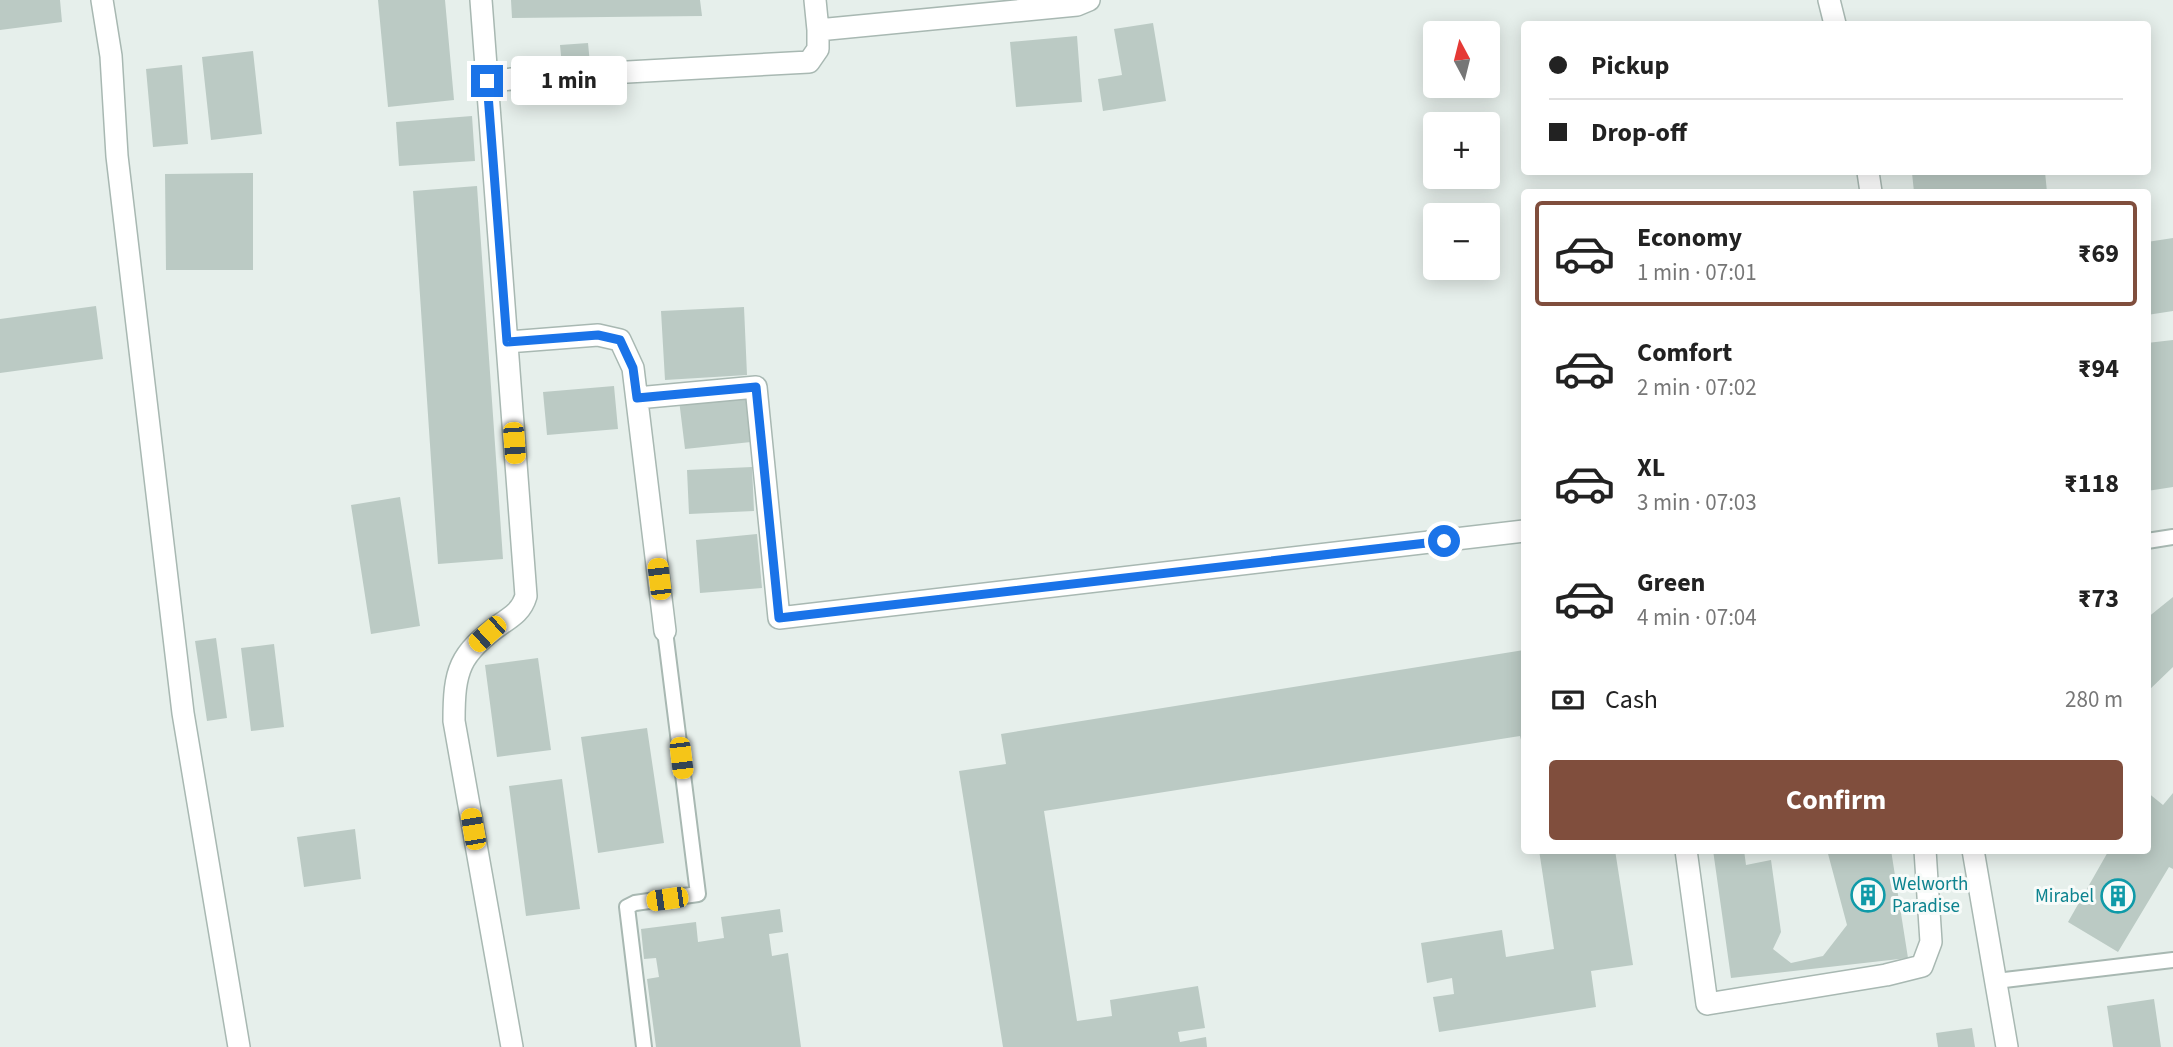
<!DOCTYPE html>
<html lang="en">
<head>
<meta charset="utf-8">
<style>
  body { margin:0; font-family:"Source Sans 3",sans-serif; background:#f6f6f6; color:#222; height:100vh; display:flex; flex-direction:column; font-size:26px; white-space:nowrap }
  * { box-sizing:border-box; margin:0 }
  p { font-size:23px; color:#767676 }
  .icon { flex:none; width:38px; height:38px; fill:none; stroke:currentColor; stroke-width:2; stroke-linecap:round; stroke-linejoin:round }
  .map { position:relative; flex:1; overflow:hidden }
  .details { position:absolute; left:1521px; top:189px; width:630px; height:665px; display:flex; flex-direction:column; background:#fff; border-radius:7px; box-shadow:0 4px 18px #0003 }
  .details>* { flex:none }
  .top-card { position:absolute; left:1521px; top:21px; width:630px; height:154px; border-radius:7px; box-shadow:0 4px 18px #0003; display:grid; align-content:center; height:154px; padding:0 28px; background:#fff }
  .needle { width:46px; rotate:353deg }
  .tools { position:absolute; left:1423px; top:21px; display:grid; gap:14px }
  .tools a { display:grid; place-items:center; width:77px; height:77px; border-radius:7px; background:#fff; box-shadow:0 4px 18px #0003; font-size:35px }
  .end { position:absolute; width:32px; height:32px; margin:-16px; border:9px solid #1a73e8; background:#fff; box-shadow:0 0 0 4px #fff }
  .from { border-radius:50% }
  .bubble { position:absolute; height:49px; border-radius:7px; background:#fff; box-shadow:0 4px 18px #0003; font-size:23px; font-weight:700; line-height:49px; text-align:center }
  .car { position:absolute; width:21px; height:42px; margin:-21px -10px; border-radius:9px; box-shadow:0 0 5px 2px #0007; background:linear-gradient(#f5c518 24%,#345 0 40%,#f5c518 0 76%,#345 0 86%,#f5c518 0) }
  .top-card b { display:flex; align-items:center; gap:24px; height:66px; font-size:26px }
  .top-card b+b { border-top:2px solid #e0e0e0 }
  .top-card i { width:18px; height:18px; background:#222 }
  ul { padding:12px 0 0; list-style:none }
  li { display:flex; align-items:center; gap:21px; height:105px; margin:0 14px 10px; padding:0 14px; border:4px solid transparent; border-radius:7px }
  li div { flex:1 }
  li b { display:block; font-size:26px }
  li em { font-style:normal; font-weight:700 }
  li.current { border-color:#804e3d }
  li>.icon { width:63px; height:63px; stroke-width:1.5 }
  .pay { display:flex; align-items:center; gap:18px; height:77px; padding:0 28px; font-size:26px }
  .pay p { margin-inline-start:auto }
  .button { display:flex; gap:14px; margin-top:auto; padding:14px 28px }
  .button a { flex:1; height:80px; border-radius:7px; background:#804e3d; color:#fff; font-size:28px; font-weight:700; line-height:80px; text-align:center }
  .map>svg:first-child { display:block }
  .building { fill:#bbcac4 }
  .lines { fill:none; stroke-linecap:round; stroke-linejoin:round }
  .lane-casing { stroke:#a8b8b2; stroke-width:18 }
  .street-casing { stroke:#a8b8b2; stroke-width:24 }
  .lane { stroke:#fff; stroke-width:14 }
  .street { stroke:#fff; stroke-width:21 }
  .route { stroke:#1a73e8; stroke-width:9 }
  .labels { text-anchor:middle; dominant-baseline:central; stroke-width:6; stroke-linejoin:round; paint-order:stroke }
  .culture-label { font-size:19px; fill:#0d838f; stroke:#f7fbf9; text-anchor:start }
</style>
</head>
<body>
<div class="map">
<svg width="2173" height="1047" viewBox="0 0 2173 1047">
  <rect width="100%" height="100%" fill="#e6efeb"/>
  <path class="building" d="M 0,0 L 60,0 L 62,22 L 0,30 Z
    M 378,0 L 445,0 L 454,100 L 388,107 Z
    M 511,0 L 700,0 L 702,16 L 512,18 Z
    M 1153,23 L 1166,101 L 1103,111 L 1098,79 L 1122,75 L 1114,29 Z
    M 1077,36 L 1082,102 L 1016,107 L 1010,42 Z
    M 588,43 L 593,95 L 565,97 L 560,45 Z
    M 253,51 L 262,134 L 211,140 L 202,57 Z
    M 182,65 L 188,144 L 153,147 L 146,69 Z
    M 472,116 L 475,161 L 399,166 L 396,122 Z
    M 1926,172 L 2045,172 L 2047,192 L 1914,192 L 1912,173 Z
    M 253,173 L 253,270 L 166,270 L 165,174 Z
    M 477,186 L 503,559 L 438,564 L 413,191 Z
    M 2173,238 L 2173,311 L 2147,315 L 2147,242 Z
    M 96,306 L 103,359 L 0,373 L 0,319 Z
    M 744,307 L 747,375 L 665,380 L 661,311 Z
    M 2173,340 L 2173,487 L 2147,491 L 2147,343 Z
    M 614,386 L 618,429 L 547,435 L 543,392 Z
    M 745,392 L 751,442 L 685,449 L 679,400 Z
    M 752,467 L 754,511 L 689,514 L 687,470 Z
    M 400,497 L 420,626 L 371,634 L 351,505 Z
    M 757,534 L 762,588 L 700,593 L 696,540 Z
    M 2173,597 L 2173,667 L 2147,692 L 2147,618 Z
    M 216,638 L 227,718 L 207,721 L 195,641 Z
    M 274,644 L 284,727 L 251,731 L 241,648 Z
    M 1524,650 L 1524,751 L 1520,736 L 1044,811 L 1077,1021 L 1112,1016 L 1110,1000 L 1198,986 L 1205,1028 L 1178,1032 L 1180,1042 L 1206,1037 L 1207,1047 L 1003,1047 L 959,771 L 1006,764 L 1001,734 Z
    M 538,658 L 551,750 L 497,757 L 485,665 Z
    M 647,728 L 664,843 L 598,853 L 581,737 Z
    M 562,779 L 580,909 L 526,916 L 509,786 Z
    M 2147,792 L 2163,805 L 2173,793 L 2173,869 L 2169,867 L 2118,952 L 2068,922 L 2109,850 L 2147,850 Z
    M 355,829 L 361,879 L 304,887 L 297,837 Z
    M 1539,850 L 1615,850 L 1633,965 L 1591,971 L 1596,1007 L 1439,1032 L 1433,997 L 1454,994 L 1452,978 L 1427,983 L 1421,943 L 1502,930 L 1506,957 L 1554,949 Z
    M 1713,850 L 1744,850 L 1746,865 L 1771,860 L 1781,932 L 1773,949 L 1791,963 L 1823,956 L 1847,925 L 1827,850 L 1891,850 L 1908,958 L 1731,978 Z
    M 780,909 L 783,932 L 769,934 L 772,956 L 788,953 L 801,1047 L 656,1047 L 647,979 L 659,977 L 656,958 L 644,959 L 641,929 L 696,922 L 698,942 L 724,938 L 721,917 Z
    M 2154,999 L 2161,1047 L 2113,1047 L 2107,1006 Z
    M 1972,1028 L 1975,1047 L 1938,1047 L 1936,1033 Z"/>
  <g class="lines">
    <defs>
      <path id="lane" d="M 2147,541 L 2173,537
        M 1996,981 L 2173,960
        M 644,1047 L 627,907 L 635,903 L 698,894 L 665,631"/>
      <path id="street" d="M 102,0 L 111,56 L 117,156 L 183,713 L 239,1047
        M 481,0 L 526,596 C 522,610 513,616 501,624 C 459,654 454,670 454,721 L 512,1047
        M 815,0 L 818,30
        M 1829,0 L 1835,24
        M 591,74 L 809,62 L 818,49 L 818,30 L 1077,5 L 1089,0
        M 487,81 L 563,75
        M 1868,172 L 1871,192
        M 507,342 L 598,335 L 620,340 L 633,368 L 665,631
        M 637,398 L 756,387 L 779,618 L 1524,531
        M 1686,850 L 1707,1004 L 1886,975 L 1922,966 L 1931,942 L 1925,850
        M 1973,850 L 2007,1047"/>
    </defs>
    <use href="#lane" class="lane-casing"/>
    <use href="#street" class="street-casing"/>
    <use href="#lane" class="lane"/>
    <use href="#street" class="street"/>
  </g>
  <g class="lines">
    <path class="route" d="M 487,81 L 507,342 L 598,335 L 620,340 L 633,368 L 637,398 L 756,387 L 779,618 L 1444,541"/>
  </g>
  <defs>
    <symbol id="building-ring" viewBox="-11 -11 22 22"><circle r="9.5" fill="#f7fbf9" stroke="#0f9aa8" stroke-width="1.5"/><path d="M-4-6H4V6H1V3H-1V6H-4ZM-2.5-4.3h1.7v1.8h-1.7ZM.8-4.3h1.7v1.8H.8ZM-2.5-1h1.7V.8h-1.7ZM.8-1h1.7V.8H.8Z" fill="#0f9aa8"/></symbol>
  </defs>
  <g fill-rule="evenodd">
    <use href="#building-ring" x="1849" y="876" width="38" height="38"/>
    <use href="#building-ring" x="2099" y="877" width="38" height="38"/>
  </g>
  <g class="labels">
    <g class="culture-label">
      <text x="1892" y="884">Welworth<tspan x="1892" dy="22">Paradise</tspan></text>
      <text x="2094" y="896" text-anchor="end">Mirabel</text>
    </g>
  </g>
</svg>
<div class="tools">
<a><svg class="needle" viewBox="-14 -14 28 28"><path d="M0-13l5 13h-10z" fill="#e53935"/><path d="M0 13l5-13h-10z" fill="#767676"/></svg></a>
<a>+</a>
<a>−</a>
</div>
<i class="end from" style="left:1444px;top:541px"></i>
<i class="end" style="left:487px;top:81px"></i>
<div class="bubble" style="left:511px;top:56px;width:116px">1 min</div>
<i class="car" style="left:514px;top:443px;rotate:176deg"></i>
<i class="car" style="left:659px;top:579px;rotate:353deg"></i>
<i class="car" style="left:487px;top:634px;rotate:228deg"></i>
<i class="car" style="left:681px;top:758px;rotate:173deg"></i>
<i class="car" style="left:473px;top:829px;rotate:350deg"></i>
<i class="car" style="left:667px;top:899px;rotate:262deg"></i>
<div class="top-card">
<b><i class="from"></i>Pickup</b>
<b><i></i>Drop-off</b>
</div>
<section class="details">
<ul>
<li class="current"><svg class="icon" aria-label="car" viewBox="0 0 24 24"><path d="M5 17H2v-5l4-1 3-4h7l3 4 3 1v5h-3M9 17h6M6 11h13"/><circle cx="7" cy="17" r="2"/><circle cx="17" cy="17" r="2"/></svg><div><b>Economy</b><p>1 min · 07:01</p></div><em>₹69</em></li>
<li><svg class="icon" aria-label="car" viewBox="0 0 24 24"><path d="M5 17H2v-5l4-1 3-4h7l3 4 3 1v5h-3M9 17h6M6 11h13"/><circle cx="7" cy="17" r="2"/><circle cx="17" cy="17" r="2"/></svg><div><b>Comfort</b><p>2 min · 07:02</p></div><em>₹94</em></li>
<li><svg class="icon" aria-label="car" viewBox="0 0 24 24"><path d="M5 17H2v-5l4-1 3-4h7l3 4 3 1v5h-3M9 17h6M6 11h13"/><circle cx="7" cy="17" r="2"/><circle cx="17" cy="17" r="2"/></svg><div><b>XL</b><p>3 min · 07:03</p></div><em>₹118</em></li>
<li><svg class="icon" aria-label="car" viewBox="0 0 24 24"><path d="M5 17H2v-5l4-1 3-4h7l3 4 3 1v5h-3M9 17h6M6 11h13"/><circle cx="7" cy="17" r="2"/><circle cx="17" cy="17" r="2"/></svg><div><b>Green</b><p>4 min · 07:04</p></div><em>₹73</em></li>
</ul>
<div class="pay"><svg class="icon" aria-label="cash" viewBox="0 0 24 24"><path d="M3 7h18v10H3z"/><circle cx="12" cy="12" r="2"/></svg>Cash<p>280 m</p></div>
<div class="button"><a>Confirm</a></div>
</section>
</div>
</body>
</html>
